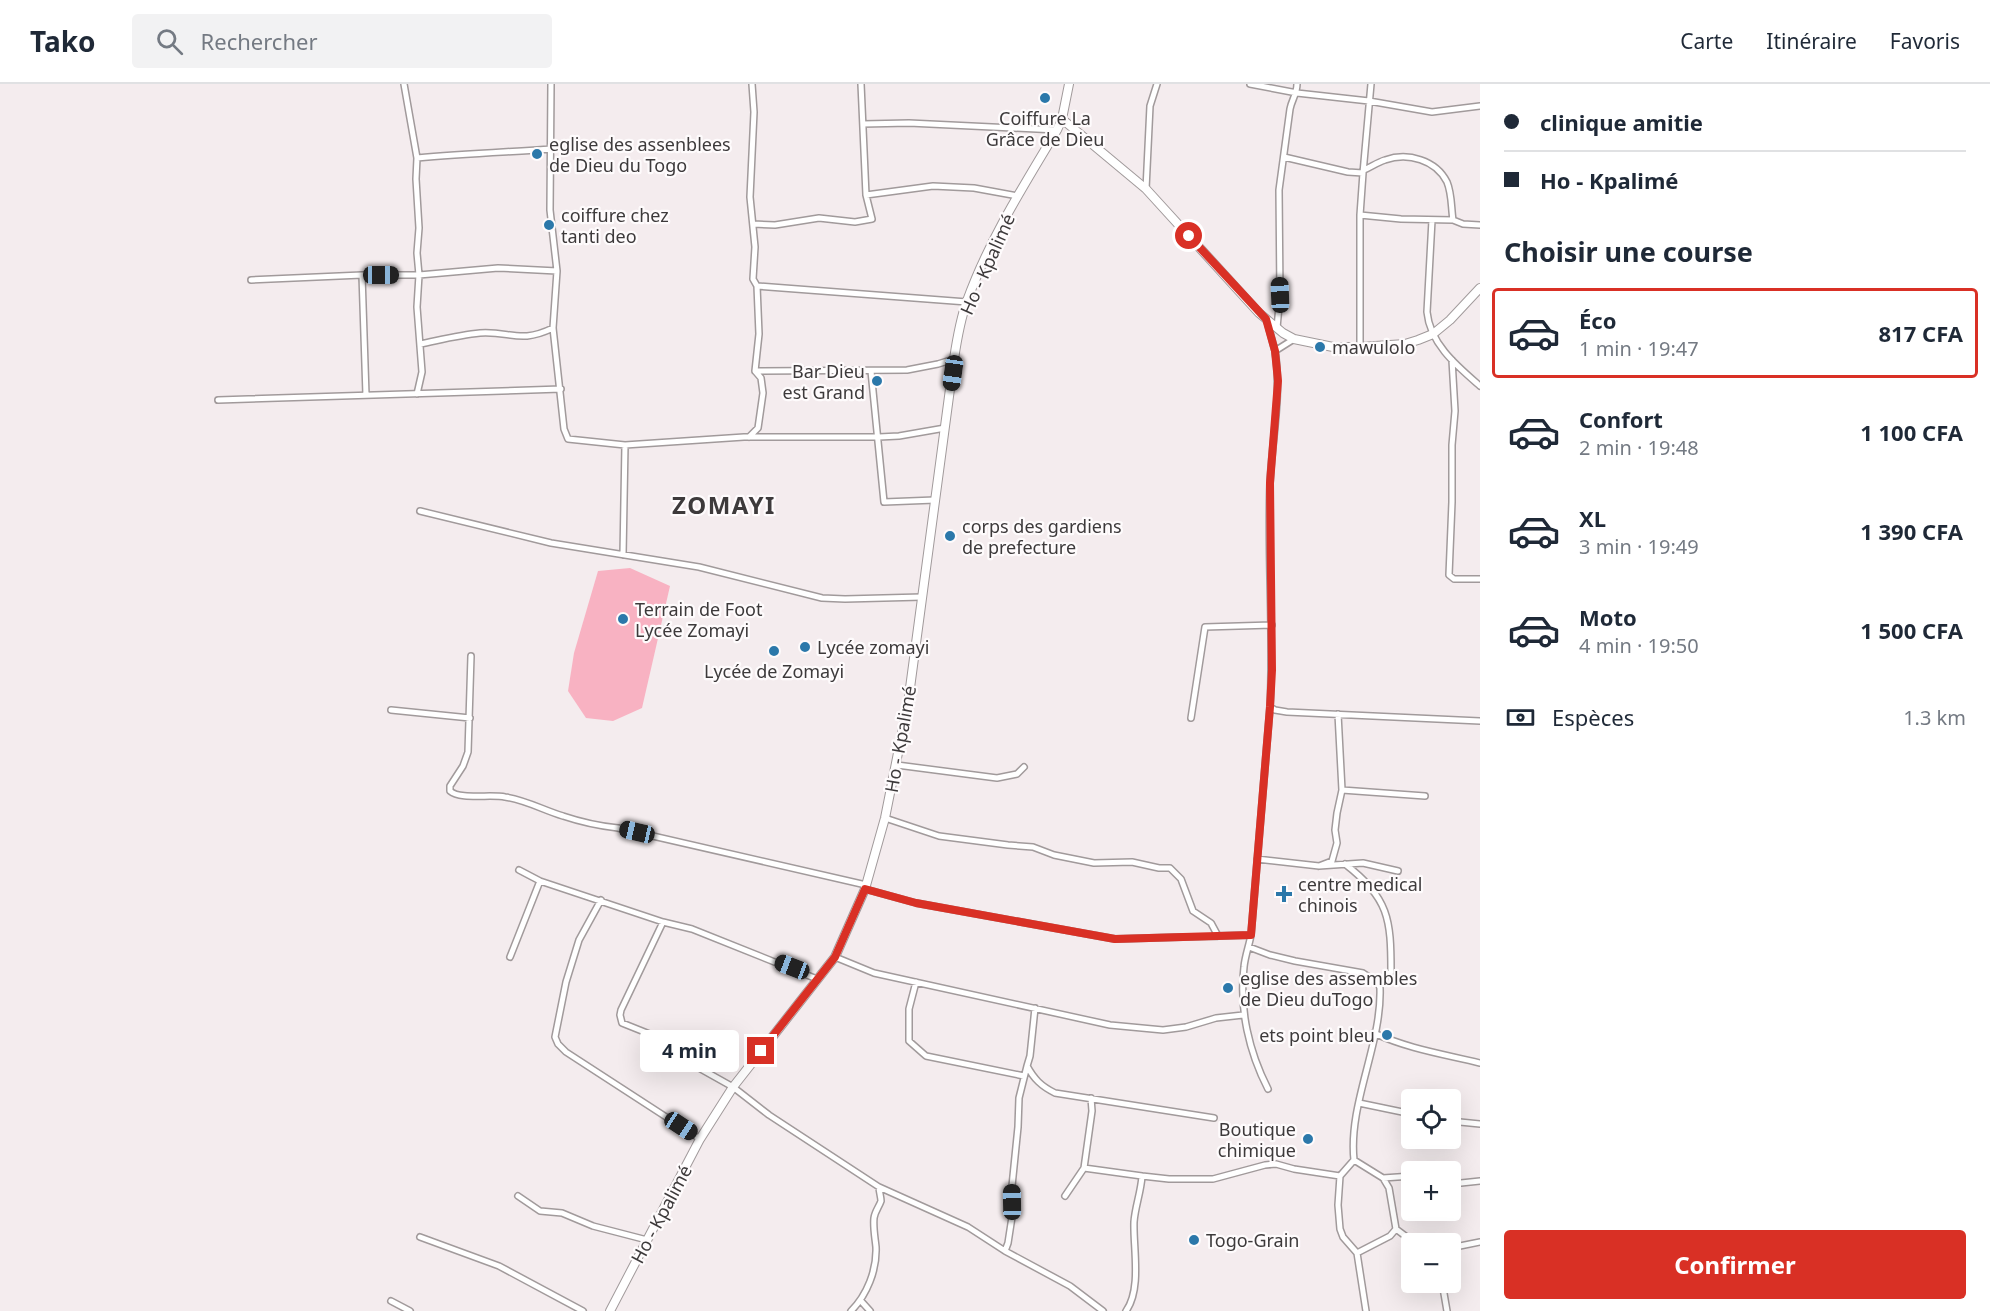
<!DOCTYPE html>
<html lang="fr">
<head>
<meta charset="utf-8">
<style>
  body { margin:0; font-family:"Noto Sans",sans-serif; background:#f2f2f3; color:#1f2937; height:100vh; display:flex; flex-direction:column; font-size:22px; white-space:nowrap }
  * { box-sizing:border-box; margin:0 }
  p { font-size:20px; color:#747a83 }
  .icon { flex:none; width:33px; height:33px; fill:none; stroke:currentColor; stroke-width:2; stroke-linecap:round; stroke-linejoin:round }
  .map { position:relative; flex:1; overflow:hidden }
  .drawer { display:flex; flex-direction:column; background:#fff; width:510px }
  .drawer>* { flex:none }
  .top-card { display:grid; align-content:center; height:132px; padding:0 24px; background:#fff }
  .tools { position:absolute; left:1401px; top:1005px; display:grid; gap:12px }
  .tools a { display:grid; place-items:center; width:60px; height:60px; border-radius:6px; background:#fff; box-shadow:0 6px 24px #0002; font-size:30px }
  .end { position:absolute; width:27px; height:27px; margin:-14px; border:8px solid #d93025; background:#fff; box-shadow:0 0 0 3px #fff }
  .from { border-radius:50% }
  .bubble { position:absolute; height:42px; border-radius:6px; background:#fff; box-shadow:0 6px 24px #0002; font-size:20px; font-weight:700; line-height:42px; text-align:center }
  .car { position:absolute; width:18px; height:36px; margin:-18px -9px; border-radius:8px; box-shadow:0 0 4px 2px #0007; background:linear-gradient(#222 24%,#8ab4d8 0 40%,#222 0 76%,#8ab4d8 0 86%,#222 0) }
  .top-card b { display:flex; align-items:center; gap:21px; height:57px; font-size:22px }
  .top-card b+b { border-top:2px solid #e0e1e3 }
  .top-card i { width:15px; height:15px; background:#1f2937 }
  ul { padding:0; list-style:none }
  li { display:flex; align-items:center; gap:18px; height:90px; margin:0 12px 9px; padding:0 12px; border:3px solid transparent; border-radius:6px }
  li div { flex:1 }
  li b { display:block; font-size:22px }
  li em { font-style:normal; font-weight:700 }
  li.selected { border-color:#d93025 }
  li>.icon { width:54px; height:54px; stroke-width:1.5 }
  h2 { padding:0 24px; font-size:27px; line-height:72px }
  .pay { display:flex; align-items:center; gap:15px; height:66px; padding:0 24px; font-size:22px }
  .pay p { margin-inline-start:auto }
  .primary-button { display:flex; gap:12px; margin-top:auto; padding:12px 24px }
  .primary-button a { flex:1; height:69px; border-radius:6px; background:#d93025; color:#fff; font-size:24px; font-weight:700; line-height:69px; text-align:center }
  header { display:flex; align-items:center; gap:36px; box-sizing:border-box; height:84px; padding:0 30px; background:#fff; border-bottom:2px solid #e0e1e3 }
  header strong { font-size:28px }
  nav { display:flex; gap:33px; margin-inline-start:auto; font-size:21px }
  .search { width:420px; height:54px; background:#f2f2f3; display:flex; align-items:center; gap:15px; box-sizing:border-box; padding:0 21px; border-radius:6px; color:#747a83; font-size:22px }
  main { display:flex; flex:1; min-height:0 }
  .map>svg:first-child { display:block }
  .green { fill:#f8b2c2 }
  .lines { fill:none; stroke-linecap:round; stroke-linejoin:round }
  .street-casing { stroke:#a19a9b; stroke-width:8 }
  .secondary-casing { stroke:#a19a9b; stroke-width:10 }
  .street { stroke:#fff; stroke-width:5 }
  .secondary { stroke:#fff; stroke-width:8 }
  .route { stroke:#d93025; stroke-width:8 }
  .poi-dot { fill:#2b78aa; stroke:#fefbfc; stroke-width:2 }
  .labels { text-anchor:middle; dominant-baseline:central; stroke-width:4.5; stroke-linejoin:round; paint-order:stroke }
  .poi-label { font-size:18px; fill:#3d3a3b; stroke:#fefbfc; text-anchor:start }
  .street-label { font-size:18px; fill:#3d3a3b; stroke:#fefbfc }
  .district-label { font-size:24px; font-weight:bold; letter-spacing:1.5px; fill:#3d3a3b; stroke:#fefbfc }
</style>
</head>
<body>
<header>
<strong>Tako</strong>
<div class="search"><svg class="icon" aria-label="search" viewBox="0 0 24 24"><circle cx="10" cy="10" r="6"/><path d="M15 15l6 6"/></svg>Rechercher</div>
<nav><a>Carte</a><a>Itinéraire</a><a>Favoris</a></nav>
</header>
<main>
<div class="map">
<svg width="1480" height="1227" viewBox="0 0 1480 1227">
  <rect width="100%" height="100%" fill="#f4ecee"/>
  <path class="green" d="M 630,484 L 670,502 L 642,624 L 613,637 L 586,634 L 568,607 L 574,569 L 598,487 Z"/>
  <g class="lines">
    <defs>
      <path id="street" d="M 404,0 L 417,74 L 416,95 L 419,144 L 417,169 L 419,191 L 417,223 L 422,288 L 417,310
        M 551,0 L 550,126 L 557,187 L 553,244 L 564,345 L 568,355 L 625,361 L 744,353 L 879,353 L 899,352 L 945,344
        M 1250,0 L 1297,9 L 1369,17 L 1432,28 L 1480,22
        M 863,40 L 909,39 L 1057,46
        M 1284,73 L 1348,88 L 1363,89 L 1371,0
        M 417,74 C 462,70 507,68 552,65
        M 1364,86 C 1371,83 1378,78 1385,76 C 1408,68 1436,76 1447,98 C 1452,110 1451,123 1453,136 L 1463,140 L 1480,141
        M 1146,105 L 1150,22 L 1157,0
        M 866,111 L 933,102 L 974,104 L 1018,112
        M 1360,131 L 1401,135 L 1453,136
        M 1432,136 L 1427,228 C 1430,260 1457,282 1480,302
        M 753,140 L 775,141 L 819,134 L 855,138 L 872,135 L 866,111 L 861,0
        M 362,191 L 366,311
        M 251,196 L 362,191 L 419,191 L 498,184 L 557,187
        M 757,202 L 967,218
        M 1267,237 L 1275,267
        M 1277,244 L 1280,211 L 1279,106 L 1290,25 C 1292,15 1297,10 1297,0
        M 420,260 C 440,256 459,251 480,249 C 511,247 520,260 553,244
        M 1360,263 L 1360,131 L 1363,89
        M 1452,276 L 1455,327 L 1452,361 L 1452,418 L 1449,491 L 1454,495 L 1480,495
        M 755,287 L 907,286 L 938,280 L 954,275
        M 871,287 L 884,418 L 935,416
        M 218,316 L 561,305
        M 749,353 L 758,344 L 763,309 L 761,294 L 755,287 L 759,250 L 757,202 L 753,195 L 755,163 L 750,113 L 754,28 L 752,0
        M 420,427 L 551,459 L 699,483 L 822,514 L 845,515 L 922,513
        M 623,471 L 625,361
        M 471,572 L 468,668 L 463,682 L 450,702 L 450,707 C 460,716 491,710 505,713 C 526,716 543,726 563,732 C 581,738 599,742 618,744 L 866,801
        M 1270,623 L 1275,626 L 1287,628 L 1480,637
        M 391,626 L 470,634
        M 1191,634 L 1205,543 L 1272,541
        M 897,681 L 997,694 L 1017,690 L 1024,683
        M 1342,706 L 1425,712
        M 885,734 L 939,752 L 1008,761 L 1033,763 L 1054,771 L 1094,779 L 1132,778 L 1159,784 L 1170,784 L 1181,795 L 1193,827 L 1211,839 L 1218,852
        M 1257,775 L 1319,782 L 1363,779 L 1398,787
        M 1345,780 C 1389,814 1391,835 1391,888 L 1378,899
        M 1319,782 L 1332,777 L 1337,759 L 1335,746 L 1337,729 L 1342,706 L 1338,630
        M 519,786 L 540,797 L 663,838 L 692,845 L 817,895
        M 865,805 L 916,819 L 1115,855 L 1251,851
        M 601,816 L 579,856 L 566,898 L 555,953 L 558,960 L 566,968 L 700,1055
        M 663,838 L 621,926 L 620,931 L 622,939 L 662,955 L 675,964 L 683,975 L 733,1003 L 769,1031 L 879,1103 L 968,1143 L 1005,1167 L 1070,1202 L 1103,1227
        M 1249,863 L 1270,871 L 1295,877 L 1363,889 L 1378,899 L 1380,904 C 1382,960 1348,1020 1354,1076 L 1383,1094 L 1389,1104 L 1396,1145 L 1416,1160
        M 510,873 L 540,797
        M 835,873 L 874,889 L 1110,941 L 1163,946 L 1186,943 L 1216,934 L 1243,931
        M 916,898 L 909,925 L 909,957 L 926,972 L 1024,992
        M 1035,924 L 1030,972 L 1027,982 C 1034,995 1041,1002 1055,1009 L 1214,1034
        M 1374,949 C 1409,965 1443,970 1480,979
        M 1268,1005 C 1249,968 1239,925 1244,883 C 1245,872 1249,862 1251,851 L 1270,623 C 1274,548 1267,473 1270,399 C 1272,355 1282,311 1275,267 L 1294,255
        M 1359,1019 L 1412,1030
        M 1450,1037 L 1480,1040
        M 1354,1076 L 1340,1092 L 1338,1121 L 1340,1145 L 1343,1153 L 1357,1169
        M 1084,1084 L 1142,1092 C 1141,1108 1135,1123 1134,1138 C 1133,1163 1142,1205 1126,1227
        M 1142,1092 L 1169,1095 L 1213,1095 L 1265,1081 L 1276,1080 L 1294,1085 L 1340,1092
        M 1383,1094 L 1412,1092
        M 1450,1098 L 1461,1099 L 1480,1097
        M 518,1112 L 540,1127 L 562,1129 L 593,1142 L 647,1156
        M 1065,1112 L 1084,1084 L 1092,1027 L 1091,1014
        M 420,1153 L 499,1182 L 583,1227
        M 1450,1164 L 1480,1158
        M 1005,1167 L 1008,1159 L 1012,1133 L 1012,1102 L 1018,1043 L 1019,1014 L 1027,982
        M 1442,1198 L 1447,1227
        M 391,1217 L 410,1227
        M 861,1217 L 870,1227
        M 851,1227 C 867,1211 877,1186 876,1163 C 875,1153 873,1144 874,1134 C 875,1127 879,1123 881,1117 C 881,1113 879,1107 879,1103
        M 1366,1227 L 1357,1169 L 1390,1152 L 1396,1145"/>
      <path id="secondary" d="M 1062,35 L 1146,105 L 1259,229 L 1283,249 L 1294,255 L 1333,263 L 1360,263 L 1405,260 L 1418,256 L 1433,250 L 1450,236 L 1480,204
        M 610,1227 L 700,1055 L 733,1003 L 835,873 L 865,805 L 885,734 L 908,619 L 954,275 C 957,255 960,236 967,217 C 989,156 1024,101 1057,46 L 1062,35 L 1069,0"/>
    </defs>
    <use href="#street" class="street-casing"/>
    <use href="#secondary" class="secondary-casing"/>
    <use href="#street" class="street"/>
    <use href="#secondary" class="secondary"/>
  </g>
  <g class="lines">
    <path class="route" d="M 761,967 L 835,873 L 865,805 L 916,819 L 1115,855 L 1251,851 L 1270,623 L 1272,586 L 1270,399 L 1278,297 L 1275,267 L 1266,235 L 1189,152"/>
  </g>
  <g class="poi-dot">
    <circle cx="1045" cy="14" r="6"/>
    <circle cx="537" cy="70" r="6"/>
    <circle cx="549" cy="141" r="6"/>
    <circle cx="1320" cy="263" r="6"/>
    <circle cx="877" cy="297" r="6"/>
    <circle cx="950" cy="452" r="6"/>
    <circle cx="623" cy="535" r="6"/>
    <circle cx="805" cy="563" r="6"/>
    <circle cx="774" cy="567" r="6"/>
    <path d="M1281 801h6v6h6v6h-6v6h-6v-6h-6v-6h6z"/>
    <circle cx="1228" cy="904" r="6"/>
    <circle cx="1387" cy="951" r="6"/>
    <circle cx="1308" cy="1055" r="6"/>
    <circle cx="1194" cy="1156" r="6"/>
  </g>
  <g class="labels">
    <g class="poi-label">
      <text x="1045" y="34" text-anchor="middle">Coiffure La<tspan x="1045" dy="21">Grâce de Dieu</tspan></text>
      <text x="549" y="60">eglise des assenblees<tspan x="549" dy="21">de Dieu du Togo</tspan></text>
      <text x="561" y="131">coiffure chez<tspan x="561" dy="21">tanti deo</tspan></text>
      <text x="1332" y="263">mawulolo</text>
      <text x="865" y="287" text-anchor="end">Bar Dieu<tspan x="865" dy="21">est Grand</tspan></text>
      <text x="962" y="442">corps des gardiens<tspan x="962" dy="21">de prefecture</tspan></text>
      <text x="635" y="525">Terrain de Foot<tspan x="635" dy="21">Lycée Zomayi</tspan></text>
      <text x="817" y="563">Lycée zomayi</text>
      <text x="774" y="587" text-anchor="middle">Lycée de Zomayi</text>
      <text x="1298" y="800">centre medical<tspan x="1298" dy="21">chinois</tspan></text>
      <text x="1240" y="894">eglise des assembles<tspan x="1240" dy="21">de Dieu duTogo</tspan></text>
      <text x="1375" y="951" text-anchor="end">ets point bleu</text>
      <text x="1296" y="1045" text-anchor="end">Boutique<tspan x="1296" dy="21">chimique</tspan></text>
      <text x="1206" y="1156">Togo-Grain</text>
    </g>
    <g class="street-label">
      <text transform="translate(987 180) rotate(-66)">Ho - Kpalimé</text>
      <text transform="translate(900 655) rotate(-80)">Ho - Kpalimé</text>
      <text transform="translate(661 1130) rotate(-62)">Ho - Kpalimé</text>
    </g>
    <g class="district-label">
      <text x="724" y="420">ZOMAYI</text>
    </g>
  </g>
</svg>
<div class="tools">
<a><svg class="icon" aria-label="locate" viewBox="0 0 24 24"><circle cx="12" cy="12" r="6"/><path d="M12 2v4M12 18v4M2 12h4M18 12h4"/></svg></a>
<a>+</a>
<a>−</a>
</div>
<i class="end from" style="left:1189px;top:152px"></i>
<i class="end" style="left:761px;top:967px"></i>
<div class="bubble" style="left:640px;top:946px;width:99px">4 min</div>
<i class="car" style="left:381px;top:191px;rotate:90deg"></i>
<i class="car" style="left:1280px;top:211px;rotate:358deg"></i>
<i class="car" style="left:953px;top:289px;rotate:188deg"></i>
<i class="car" style="left:637px;top:748px;rotate:283deg"></i>
<i class="car" style="left:792px;top:883px;rotate:291deg"></i>
<i class="car" style="left:681px;top:1042px;rotate:123deg"></i>
<i class="car" style="left:1012px;top:1118px;rotate:359deg"></i>
</div>
<section class="drawer">
<div class="top-card">
<b><i class="from"></i>clinique amitie</b>
<b><i></i>Ho - Kpalimé</b>
</div>
<h2>Choisir une course</h2>
<ul>
<li class="selected"><svg class="icon" aria-label="car" viewBox="0 0 24 24"><path d="M5 17H2v-5l4-1 3-4h7l3 4 3 1v5h-3M9 17h6M6 11h13"/><circle cx="7" cy="17" r="2"/><circle cx="17" cy="17" r="2"/></svg><div><b>Éco</b><p>1 min · 19:47</p></div><em>817 CFA</em></li>
<li><svg class="icon" aria-label="car" viewBox="0 0 24 24"><path d="M5 17H2v-5l4-1 3-4h7l3 4 3 1v5h-3M9 17h6M6 11h13"/><circle cx="7" cy="17" r="2"/><circle cx="17" cy="17" r="2"/></svg><div><b>Confort</b><p>2 min · 19:48</p></div><em>1 100 CFA</em></li>
<li><svg class="icon" aria-label="car" viewBox="0 0 24 24"><path d="M5 17H2v-5l4-1 3-4h7l3 4 3 1v5h-3M9 17h6M6 11h13"/><circle cx="7" cy="17" r="2"/><circle cx="17" cy="17" r="2"/></svg><div><b>XL</b><p>3 min · 19:49</p></div><em>1 390 CFA</em></li>
<li><svg class="icon" aria-label="car" viewBox="0 0 24 24"><path d="M5 17H2v-5l4-1 3-4h7l3 4 3 1v5h-3M9 17h6M6 11h13"/><circle cx="7" cy="17" r="2"/><circle cx="17" cy="17" r="2"/></svg><div><b>Moto</b><p>4 min · 19:50</p></div><em>1 500 CFA</em></li>
</ul>
<div class="pay"><svg class="icon" aria-label="cash" viewBox="0 0 24 24"><path d="M3 7h18v10H3z"/><circle cx="12" cy="12" r="2"/></svg>Espèces<p>1.3 km</p></div>
<div class="primary-button"><a>Confirmer</a></div>
</section>
</main>
</body>
</html>
